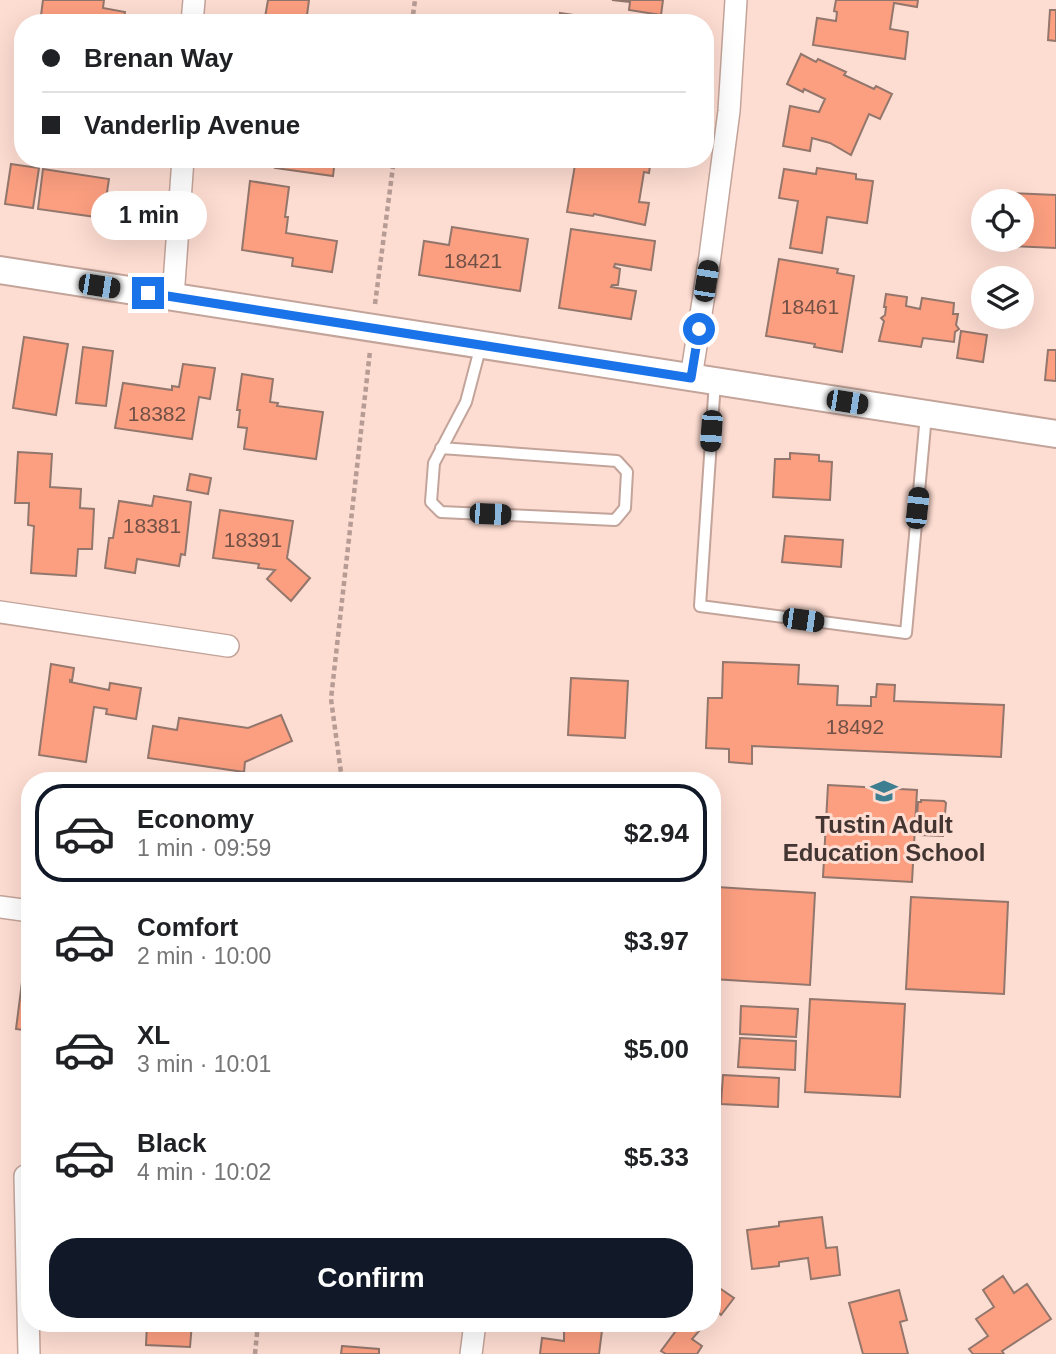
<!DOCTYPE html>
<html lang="en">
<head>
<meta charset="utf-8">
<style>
  body { margin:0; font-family:Arial,sans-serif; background:#f2f2f2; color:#202124; height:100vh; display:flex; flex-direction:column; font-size:26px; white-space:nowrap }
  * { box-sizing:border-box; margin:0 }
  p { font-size:23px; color:#757577 }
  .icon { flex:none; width:38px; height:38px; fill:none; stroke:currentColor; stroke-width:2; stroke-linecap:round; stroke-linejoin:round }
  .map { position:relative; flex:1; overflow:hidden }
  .side { position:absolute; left:21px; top:772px; width:700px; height:560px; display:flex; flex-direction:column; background:#fff; border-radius:28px; box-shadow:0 7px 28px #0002 }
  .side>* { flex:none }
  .guide { position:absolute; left:14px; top:14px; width:700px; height:154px; border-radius:28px; box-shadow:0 7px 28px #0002; display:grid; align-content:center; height:154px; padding:0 28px; background:#fff }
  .buttons { position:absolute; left:971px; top:189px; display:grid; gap:14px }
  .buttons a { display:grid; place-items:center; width:63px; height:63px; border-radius:50%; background:#fff; box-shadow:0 7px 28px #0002; font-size:35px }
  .end { position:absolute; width:32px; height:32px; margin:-16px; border:9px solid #1a73e8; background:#fff; box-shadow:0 0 0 4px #fff }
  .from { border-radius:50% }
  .bubble { position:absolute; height:49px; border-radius:24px; background:#fff; box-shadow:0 7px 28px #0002; font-size:23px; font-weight:600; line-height:49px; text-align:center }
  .car { position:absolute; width:21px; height:42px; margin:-21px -10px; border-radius:9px; box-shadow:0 0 5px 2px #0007; background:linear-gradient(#222 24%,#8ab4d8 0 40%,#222 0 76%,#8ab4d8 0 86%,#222 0) }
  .guide b { display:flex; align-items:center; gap:24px; height:66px; font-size:26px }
  .guide b+b { border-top:2px solid #e0e0e0 }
  .guide i { width:18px; height:18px; background:#202124 }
  ul { padding:12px 0 0; list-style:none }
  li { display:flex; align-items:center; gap:21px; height:98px; margin:0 14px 10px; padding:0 14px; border:4px solid transparent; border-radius:28px }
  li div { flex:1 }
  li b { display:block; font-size:26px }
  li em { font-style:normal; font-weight:600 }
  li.selected { border-color:#111827 }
  li>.icon { width:63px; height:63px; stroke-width:1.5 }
  .cta { display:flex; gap:14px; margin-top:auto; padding:14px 28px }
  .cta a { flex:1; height:80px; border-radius:28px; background:#111827; color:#fff; font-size:28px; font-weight:600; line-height:80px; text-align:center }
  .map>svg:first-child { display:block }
  .building { fill:#fc9f80; stroke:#93766c; stroke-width:2 }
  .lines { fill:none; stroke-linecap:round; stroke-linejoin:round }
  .service-casing { stroke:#c3a49a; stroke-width:14 }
  .minor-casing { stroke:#c3a49a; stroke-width:24 }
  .tertiary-casing { stroke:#c3a49a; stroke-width:30 }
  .path { stroke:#b69c94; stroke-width:4.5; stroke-dasharray:5 3.5; stroke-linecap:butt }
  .service { stroke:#fff; stroke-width:10 }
  .minor { stroke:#fff; stroke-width:21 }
  .tertiary { stroke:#fff; stroke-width:26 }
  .route { stroke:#1a73e8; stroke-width:9 }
  .labels { text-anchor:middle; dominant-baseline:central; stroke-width:6; stroke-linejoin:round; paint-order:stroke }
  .number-label { font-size:21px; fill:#715046 }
  .poi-label { font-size:24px; font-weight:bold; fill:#433632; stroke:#fddcd1 }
</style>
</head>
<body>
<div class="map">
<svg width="1056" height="1354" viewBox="0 0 1056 1354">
  <rect width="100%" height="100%" fill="#fddcd1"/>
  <path class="building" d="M 43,0 L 104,0 L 103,8 L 125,12 L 123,23 L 40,23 Z
    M 268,0 L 309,0 L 306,23 L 264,23 Z
    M 612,0 L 663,0 L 661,15 L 629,10 L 630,2 Z
    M 836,0 L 918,0 L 917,7 L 894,3 L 890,29 L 908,32 L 905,59 L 813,45 L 817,18 L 836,21 L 837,12 L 834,11 Z
    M 1050,10 L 1056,10 L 1056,41 L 1048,40 Z
    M 560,13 L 588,17 L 587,23 L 559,23 Z
    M 801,54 L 816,62 L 818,59 L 846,72 L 844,75 L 874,89 L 876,86 L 892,94 L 880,119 L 869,114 L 851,155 L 830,143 L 812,138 L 810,151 L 783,146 L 790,106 L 819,112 L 825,99 L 804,89 L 803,92 L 787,84 Z
    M 22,79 L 23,79 L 23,125 L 16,124 Z
    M 259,159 L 335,159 L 333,176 L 275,168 L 276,164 L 259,161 Z
    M 576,159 L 605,159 L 621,162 L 622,159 L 651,159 L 649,173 L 644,172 L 639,202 L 649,203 L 645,225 L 594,214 L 593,216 L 567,212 Z
    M 11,164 L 39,168 L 33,208 L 5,204 Z
    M 817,168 L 856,174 L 856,179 L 873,181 L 867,223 L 827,217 L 822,253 L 790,248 L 798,201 L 779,198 L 784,169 L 816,174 Z
    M 43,169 L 109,179 L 103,218 L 38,209 Z
    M 250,181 L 289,187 L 285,217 L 288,217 L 286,233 L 337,241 L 332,272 L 292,266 L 293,258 L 242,250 Z
    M 1009,193 L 1056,195 L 1056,248 L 1013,246 L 1014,240 L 1022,240 L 1022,201 L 1009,201 Z
    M 452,227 L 528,239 L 520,291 L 419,275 L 424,241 L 449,245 Z
    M 571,229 L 655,241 L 651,270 L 615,264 L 614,267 L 620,269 L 618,285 L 612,285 L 611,287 L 636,291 L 631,319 L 559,308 Z
    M 779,259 L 838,269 L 837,273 L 854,276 L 842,352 L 814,347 L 815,344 L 766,336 Z
    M 886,294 L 907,297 L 906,306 L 920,309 L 922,298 L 954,303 L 953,314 L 958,314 L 956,325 L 959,329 L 955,332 L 954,342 L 923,338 L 921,347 L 879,341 L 884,321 L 881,318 L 885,315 L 886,307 L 884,307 Z
    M 961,331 L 987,335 L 983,362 L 957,358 Z
    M 24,337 L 68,344 L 56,415 L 13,408 Z
    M 83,347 L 113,351 L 106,406 L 76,403 Z
    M 1048,350 L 1056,350 L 1056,381 L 1045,380 Z
    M 183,364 L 215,368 L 210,399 L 199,397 L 192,439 L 115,428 L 123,383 L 172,390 L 172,386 L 179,387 Z
    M 242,374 L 273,379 L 270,402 L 278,403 L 277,406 L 323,412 L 316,459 L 244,449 L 247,428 L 238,427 L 240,410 L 237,410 Z
    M 18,452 L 52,454 L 50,487 L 81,489 L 80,508 L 94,509 L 92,549 L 78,549 L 76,576 L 31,573 L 34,526 L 28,525 L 29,503 L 15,503 Z
    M 790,453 L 819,455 L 819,461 L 832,462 L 830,500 L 773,497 L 775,459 L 790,459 Z
    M 190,474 L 211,478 L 208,494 L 187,490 Z
    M 154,496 L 191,502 L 185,555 L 181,554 L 179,566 L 137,559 L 135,573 L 105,568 L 109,538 L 113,538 L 119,501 L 152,506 Z
    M 220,510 L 293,521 L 287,558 L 310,578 L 291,601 L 267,579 L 275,570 L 258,568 L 259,564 L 213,558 Z
    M 785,536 L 843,540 L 841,567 L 782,562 Z
    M 723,662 L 799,665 L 798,684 L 838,686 L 837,705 L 871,706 L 871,697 L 876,697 L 877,684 L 895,685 L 894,701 L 1004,705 L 1001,757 L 752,746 L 752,764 L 729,762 L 729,749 L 706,748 L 708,698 L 722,698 Z
    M 51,664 L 74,668 L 72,681 L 70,680 L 70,682 L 109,690 L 110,683 L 141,688 L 136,719 L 106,714 L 107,709 L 94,707 L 86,762 L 39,755 Z
    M 571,678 L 628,681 L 625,738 L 568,735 Z
    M 281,715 L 292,741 L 245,762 L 244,772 L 148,758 L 153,726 L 177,730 L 179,718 L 248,728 Z
    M 80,776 L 80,780 L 43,780 L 43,778 Z
    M 828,785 L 917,790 L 912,882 L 823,877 Z
    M 921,800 L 944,801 L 946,803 L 943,836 L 919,835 L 916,833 L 918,802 L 921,802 Z
    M 717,887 L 815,893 L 810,985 L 713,979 Z
    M 911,897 L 1008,902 L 1004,994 L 906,989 Z
    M 22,982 L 30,983 L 30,1031 L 16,1029 Z
    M 810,999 L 905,1004 L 900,1097 L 805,1092 Z
    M 741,1006 L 798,1009 L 796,1037 L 740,1034 Z
    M 740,1038 L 796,1041 L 795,1070 L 738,1067 Z
    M 723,1075 L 779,1078 L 778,1107 L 721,1104 Z
    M 822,1217 L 826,1248 L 837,1247 L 840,1275 L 811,1279 L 808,1258 L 779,1262 L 779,1266 L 752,1269 L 747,1230 L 779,1226 L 779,1222 Z
    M 1003,1276 L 1014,1293 L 1027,1284 L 1051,1319 L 1002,1351 L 1004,1354 L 973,1354 L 969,1349 L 988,1336 L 976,1319 L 994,1307 L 983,1290 Z
    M 712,1283 L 734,1298 L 721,1315 L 719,1313 L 712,1322 Z
    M 899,1290 L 907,1320 L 900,1322 L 908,1354 L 863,1354 L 849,1303 Z
    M 147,1323 L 192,1323 L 190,1347 L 146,1345 Z
    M 564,1323 L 603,1323 L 599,1354 L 540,1354 L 542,1338 L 564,1341 Z
    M 662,1323 L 706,1323 L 692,1339 L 702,1346 L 697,1354 L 666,1354 L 661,1351 L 675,1332 Z
    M 342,1346 L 379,1349 L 379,1354 L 341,1354 Z"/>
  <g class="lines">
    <defs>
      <path id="service" d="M 715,381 L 700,606 L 906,633 L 926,415
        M 441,448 L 617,461 L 627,472 L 625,508 L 615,520 L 441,512 L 431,502 L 434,463 L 466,402 L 481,345"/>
      <path id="minor" d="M 192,23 L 194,0
        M 173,297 L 183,159
        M 691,378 L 710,256 L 729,111 L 736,0
        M 0,612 L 228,646
        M 0,907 L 30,911
        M 25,1176 L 29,1354
        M 471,1354 L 475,1323"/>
      <path id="tertiary" d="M 0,270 L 1056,434"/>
    </defs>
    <use href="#service" class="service-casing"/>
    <use href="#minor" class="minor-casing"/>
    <use href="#tertiary" class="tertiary-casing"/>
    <path class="path" d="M 412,23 L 415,0
      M 375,304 L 394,159
      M 342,780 L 331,699 L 370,351
      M 255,1354 L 258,1323"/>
    <use href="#service" class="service"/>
    <use href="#minor" class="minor"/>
    <use href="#tertiary" class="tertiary"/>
  </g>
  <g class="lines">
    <path class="route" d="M 148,293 L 691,378 L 699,329"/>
  </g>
  <defs>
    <symbol id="school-bare" viewBox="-9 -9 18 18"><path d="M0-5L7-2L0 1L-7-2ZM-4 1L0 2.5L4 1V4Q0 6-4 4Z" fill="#3d7f90" stroke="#fddcd1" stroke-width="2.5" paint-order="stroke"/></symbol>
  </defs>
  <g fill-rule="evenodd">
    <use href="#school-bare" x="865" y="772" width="38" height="38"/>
  </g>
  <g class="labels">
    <g class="number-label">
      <text x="473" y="260">18421</text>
      <text x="810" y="306">18461</text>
      <text x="157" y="413">18382</text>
      <text x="152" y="525">18381</text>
      <text x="253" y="539">18391</text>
      <text x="855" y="726">18492</text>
    </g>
    <g class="poi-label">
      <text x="884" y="824">Tustin Adult<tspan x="884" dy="28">Education School</tspan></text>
    </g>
  </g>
</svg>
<div class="buttons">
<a><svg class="icon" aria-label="locate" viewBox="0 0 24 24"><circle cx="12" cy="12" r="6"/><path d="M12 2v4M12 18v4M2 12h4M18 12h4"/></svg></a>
<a><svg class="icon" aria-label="layers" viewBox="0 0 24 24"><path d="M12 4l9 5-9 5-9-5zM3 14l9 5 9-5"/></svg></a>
</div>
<i class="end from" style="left:699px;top:329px"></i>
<i class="end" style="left:148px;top:293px"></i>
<div class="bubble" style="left:91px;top:191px;width:116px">1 min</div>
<i class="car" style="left:706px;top:281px;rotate:9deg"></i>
<i class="car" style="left:99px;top:286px;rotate:99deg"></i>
<i class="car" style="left:847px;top:402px;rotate:99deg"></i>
<i class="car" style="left:711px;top:431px;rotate:184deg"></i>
<i class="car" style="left:917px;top:508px;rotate:6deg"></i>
<i class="car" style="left:490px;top:514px;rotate:92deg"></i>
<i class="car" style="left:803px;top:620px;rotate:98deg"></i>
<div class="guide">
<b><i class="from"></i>Brenan Way</b>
<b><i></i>Vanderlip Avenue</b>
</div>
<section class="side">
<ul>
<li class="selected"><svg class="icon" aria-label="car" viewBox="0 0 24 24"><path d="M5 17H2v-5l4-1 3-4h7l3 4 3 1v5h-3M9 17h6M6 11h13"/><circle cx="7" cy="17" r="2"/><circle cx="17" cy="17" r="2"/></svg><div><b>Economy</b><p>1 min · 09:59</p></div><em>$2.94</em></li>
<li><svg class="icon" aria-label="car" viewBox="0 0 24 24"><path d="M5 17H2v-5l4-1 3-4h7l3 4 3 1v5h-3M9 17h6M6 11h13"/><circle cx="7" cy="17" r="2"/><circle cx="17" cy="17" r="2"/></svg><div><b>Comfort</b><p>2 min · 10:00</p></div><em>$3.97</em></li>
<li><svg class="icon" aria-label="car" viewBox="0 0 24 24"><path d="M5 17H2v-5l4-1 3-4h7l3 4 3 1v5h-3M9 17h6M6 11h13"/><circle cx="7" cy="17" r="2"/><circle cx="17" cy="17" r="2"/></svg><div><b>XL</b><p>3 min · 10:01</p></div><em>$5.00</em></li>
<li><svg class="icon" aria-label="car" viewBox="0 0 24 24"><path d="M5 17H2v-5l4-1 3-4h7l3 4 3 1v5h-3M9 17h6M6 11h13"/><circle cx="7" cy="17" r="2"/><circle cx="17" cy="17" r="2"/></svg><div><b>Black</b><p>4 min · 10:02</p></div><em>$5.33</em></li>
</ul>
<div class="cta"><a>Confirm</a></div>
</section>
</div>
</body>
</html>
